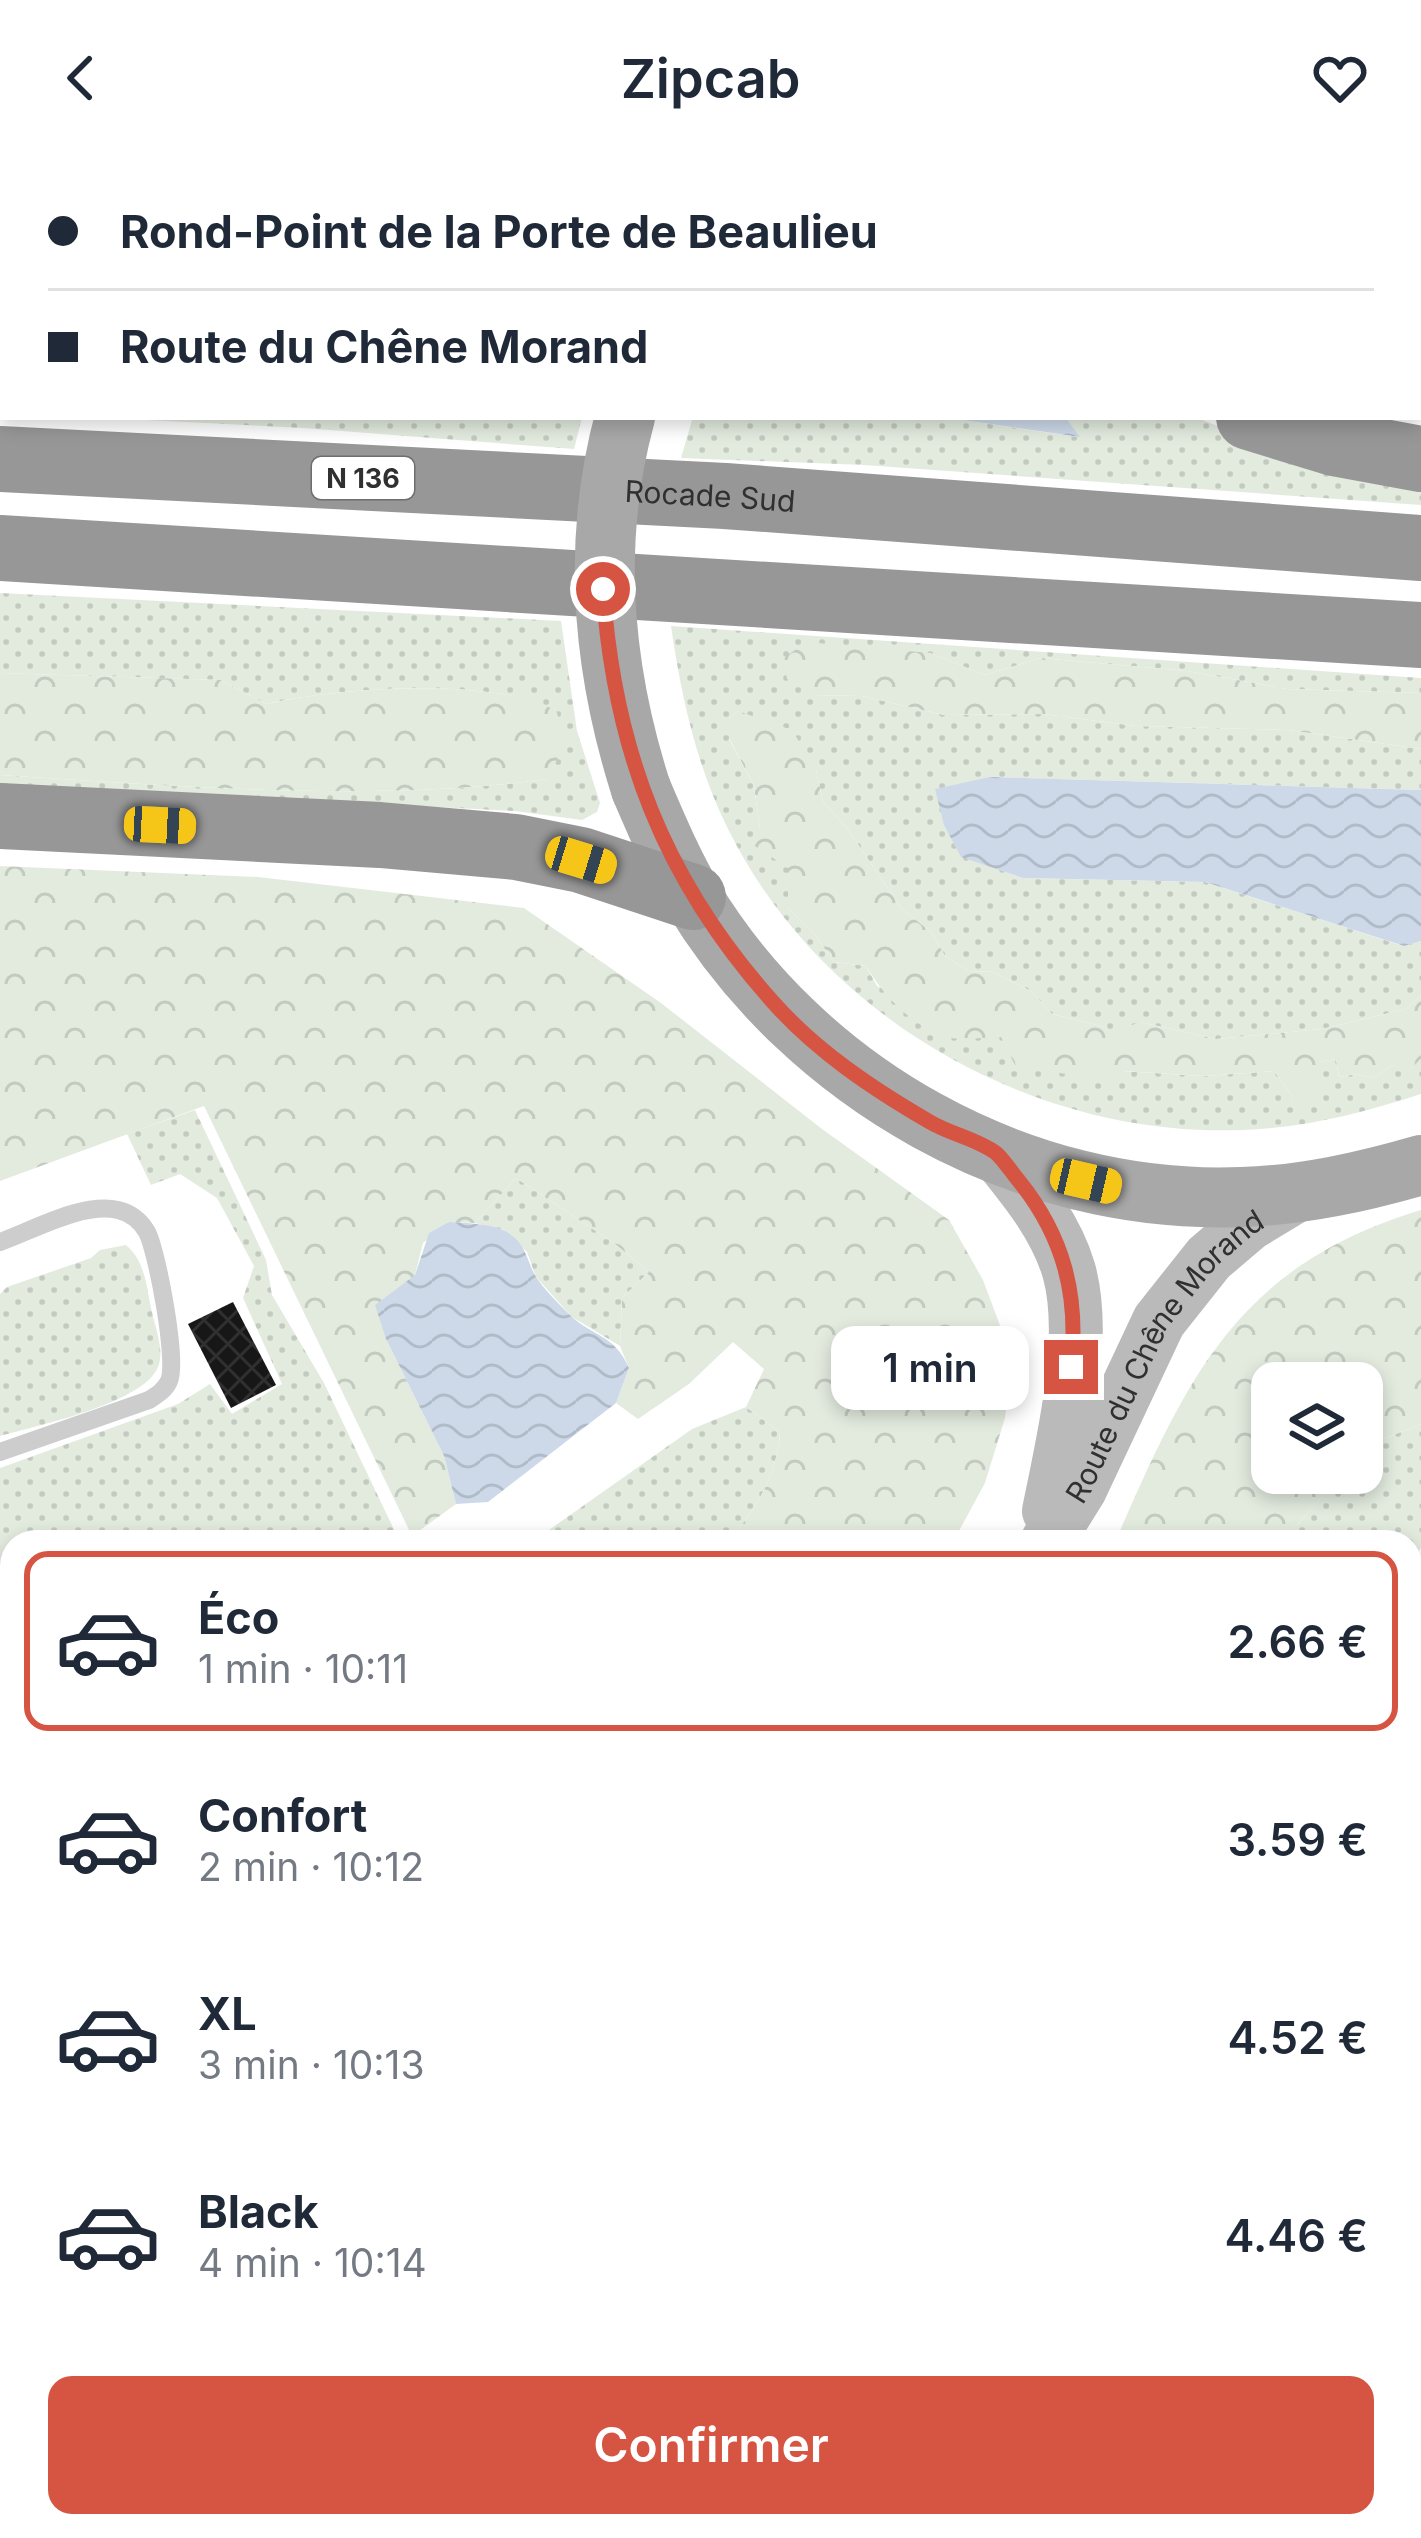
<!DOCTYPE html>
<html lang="fr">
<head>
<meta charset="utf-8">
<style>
  body { margin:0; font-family:Inter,sans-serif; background:#f2f2f3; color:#1f2937; height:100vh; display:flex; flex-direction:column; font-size:45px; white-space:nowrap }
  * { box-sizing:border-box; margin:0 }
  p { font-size:39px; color:#747a83 }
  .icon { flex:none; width:66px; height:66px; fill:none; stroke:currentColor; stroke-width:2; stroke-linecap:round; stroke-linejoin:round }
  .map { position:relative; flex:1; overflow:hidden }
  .details { position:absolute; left:0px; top:1374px; width:1422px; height:1008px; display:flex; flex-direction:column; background:#fff; border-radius:36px 36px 0 0; box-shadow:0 6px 18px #0003 }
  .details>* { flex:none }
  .hud { position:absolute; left:0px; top:0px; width:1422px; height:264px; box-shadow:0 6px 18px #0003; display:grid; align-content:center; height:264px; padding:0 48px; background:#fff }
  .fabs { position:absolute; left:1251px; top:1206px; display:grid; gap:24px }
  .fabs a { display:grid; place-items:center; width:132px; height:132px; border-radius:24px; background:#fff; box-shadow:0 6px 18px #0003; font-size:60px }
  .end { position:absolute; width:54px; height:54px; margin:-27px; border:15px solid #d65442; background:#fff; box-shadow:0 0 0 6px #fff }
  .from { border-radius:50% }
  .bubble { position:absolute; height:84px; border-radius:24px; background:#fff; box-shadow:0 6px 18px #0003; font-size:39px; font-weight:600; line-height:84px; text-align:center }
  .car { position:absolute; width:36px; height:72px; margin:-36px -18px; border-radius:15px; box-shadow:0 0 9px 3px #0007; background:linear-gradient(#f5c518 24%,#345 0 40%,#f5c518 0 76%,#345 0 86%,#f5c518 0) }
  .hud b { display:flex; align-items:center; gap:42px; height:114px; font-size:45px }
  .hud b+b { border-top:3px solid #e0e1e3 }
  .hud i { width:30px; height:30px; background:#1f2937 }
  ul { padding:21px 0 0; list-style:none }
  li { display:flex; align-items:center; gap:36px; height:180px; margin:0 24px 18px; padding:0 24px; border:6px solid transparent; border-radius:24px }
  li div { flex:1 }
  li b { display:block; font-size:45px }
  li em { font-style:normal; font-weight:600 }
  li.current { border-color:#d65442 }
  li>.icon { width:108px; height:108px; stroke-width:1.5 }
  .cta { display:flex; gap:24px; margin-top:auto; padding:24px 48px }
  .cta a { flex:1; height:138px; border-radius:24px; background:#d65442; color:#fff; font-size:48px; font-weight:600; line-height:138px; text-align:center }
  header { display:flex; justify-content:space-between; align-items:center; height:156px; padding:0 48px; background:#fff; font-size:54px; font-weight:600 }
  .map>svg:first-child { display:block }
  .grass { fill:url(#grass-dots) }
  .forest { fill:url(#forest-crowns) }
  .water { fill:url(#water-waves) }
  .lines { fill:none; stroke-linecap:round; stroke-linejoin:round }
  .stream { stroke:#cdd9e9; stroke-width:14 }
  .building { fill:url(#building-cross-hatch) }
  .lane { stroke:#cdcdcd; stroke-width:18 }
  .street { stroke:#cdcdcd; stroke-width:39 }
  .secondary { stroke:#bababa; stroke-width:54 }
  .primary { stroke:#a8a8a8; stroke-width:60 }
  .highway { stroke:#979797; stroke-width:66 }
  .primary-bridge { stroke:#a8a8a8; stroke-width:60 }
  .route { stroke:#d65442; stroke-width:15 }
  .labels { text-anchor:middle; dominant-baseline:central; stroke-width:12; stroke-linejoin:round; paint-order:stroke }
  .shield { fill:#fff; stroke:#6e6e6e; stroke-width:3 }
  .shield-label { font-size:27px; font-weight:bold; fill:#303030 }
  .street-label { font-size:30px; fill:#303030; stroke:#fff }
</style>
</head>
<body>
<header><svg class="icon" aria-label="back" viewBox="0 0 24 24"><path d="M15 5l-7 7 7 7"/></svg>Zipcab<svg class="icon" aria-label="heart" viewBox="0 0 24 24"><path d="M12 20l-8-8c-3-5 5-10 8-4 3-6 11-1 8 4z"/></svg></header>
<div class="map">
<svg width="1421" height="2382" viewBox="0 0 1421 2382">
  <defs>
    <pattern id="grass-dots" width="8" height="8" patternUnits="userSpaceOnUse" patternTransform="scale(3)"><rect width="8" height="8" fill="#e3ebdf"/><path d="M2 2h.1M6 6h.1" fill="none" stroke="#c3cac0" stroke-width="1.8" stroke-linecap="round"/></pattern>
    <pattern id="forest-crowns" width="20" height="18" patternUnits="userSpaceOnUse" patternTransform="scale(3)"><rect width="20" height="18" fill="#e3ebdf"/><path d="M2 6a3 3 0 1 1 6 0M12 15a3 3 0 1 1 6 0" fill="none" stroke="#c3cac0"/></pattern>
    <pattern id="water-waves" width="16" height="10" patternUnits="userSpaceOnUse" patternTransform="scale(3)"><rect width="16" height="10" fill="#cdd9e9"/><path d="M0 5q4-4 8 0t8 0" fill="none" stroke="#b0bbc8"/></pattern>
    <pattern id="building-cross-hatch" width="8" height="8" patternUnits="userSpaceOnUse" patternTransform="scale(3)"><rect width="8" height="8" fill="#171717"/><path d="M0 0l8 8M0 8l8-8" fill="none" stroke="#303030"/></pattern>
  </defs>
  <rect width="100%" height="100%" fill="#fff"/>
  <path class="grass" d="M 983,0 L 1169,0 L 980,3 Z
    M 1259,0 L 1421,0 L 1421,113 L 1419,3 Z
    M 86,261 L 582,261 L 574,293 L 303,272 Z
    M 693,261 L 941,261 L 1078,281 L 1065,261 L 1195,261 L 1265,289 L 1421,328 L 1421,349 L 864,309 L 681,302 Z
    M 0,437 L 561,465 L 577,575 L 600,647 L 597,656 L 582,664 L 515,655 L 0,629 L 0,619 C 175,630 374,647 547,623 L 556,554 C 538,548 520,540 502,538 C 431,527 336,533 266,548 L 221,524 L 0,517 Z
    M 671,470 L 1421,522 L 1421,537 L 1287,533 L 1187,515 L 1041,502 L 985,519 L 930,497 L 812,539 L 862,540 L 944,559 L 1043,558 L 1136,570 L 1289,574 L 1421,593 L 1421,634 L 990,621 L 961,700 L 1023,722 L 1205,726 L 1403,790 L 1421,785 L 1421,840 L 1406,853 L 1322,873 L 1216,883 L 1140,866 L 1113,887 L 1105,871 L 1052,858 L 1031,835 L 993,816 L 968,815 L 945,800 L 932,777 L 901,752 L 847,672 L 823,646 L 816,614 L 738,555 L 729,563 L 729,583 L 754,630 L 760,673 L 788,712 L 788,752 L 814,777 L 834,806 L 866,810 L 877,830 L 1001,881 L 1122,915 L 1203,920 L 1274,915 L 1294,943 L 1319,935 L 1319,906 L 1336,903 L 1339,921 L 1357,918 L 1374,922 L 1392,909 L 1407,915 L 1421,903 L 1421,938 C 1362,957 1305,972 1243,974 C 1033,982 820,861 727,671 C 696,608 681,539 671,470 Z
    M 195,954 L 266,1104 L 272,1139 L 324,1227 L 399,1384 L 12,1386 L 12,1562 L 0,1538 L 0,1312 L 178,1248 L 210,1228 L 232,1258 L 282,1228 L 243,1142 L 254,1110 L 217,1042 L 180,1018 L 151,1029 L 127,978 Z
    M 516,1022 L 614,1087 L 649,1116 L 622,1142 L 620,1190 L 572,1161 L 536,1121 L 527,1096 L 503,1074 L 475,1067 Z
    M 126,1089 C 146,1106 146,1131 152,1156 C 155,1171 165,1195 158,1211 C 144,1247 36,1270 0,1280 L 0,1138 L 7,1131 L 91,1102 L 100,1094 Z
    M 746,1251 L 780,1276 C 777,1320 756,1353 728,1386 L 532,1386 L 692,1273 Z
    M 1421,1268 L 1421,1392 L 1410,1407 L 1410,1386 L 1282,1386 L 1343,1317 L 1362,1317 L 1362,1296 L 1368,1289 Z
    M 0,1796 L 12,1815 L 12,1968 L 0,1956 Z
    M 476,2370 L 573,2370 L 563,2382 L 485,2382 Z"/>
  <path class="forest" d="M 806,486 L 930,497 L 985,519 L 1041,502 L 1187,515 L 1287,533 L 1421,537 L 1421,593 L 1289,574 L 1136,570 L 1043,558 L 944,559 L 862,540 L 812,539 L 787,523 L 784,502 Z
    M 0,517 L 221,524 L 266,548 C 336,533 430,527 502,538 C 520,540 539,548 556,554 L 566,587 L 547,623 C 374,647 175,630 0,619 Z
    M 738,555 L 792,574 L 816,614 L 823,646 L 847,672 L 901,752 L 932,777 L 945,800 L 968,815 L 993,816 L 1031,835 L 1052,858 L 1105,871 L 1112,883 L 1113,876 L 1140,866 L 1216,883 L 1322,873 L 1406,853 L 1421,840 L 1421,903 L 1407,916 L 1392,909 L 1374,922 L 1357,918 L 1339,921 L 1336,903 L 1319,906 L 1319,936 L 1309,948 L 1294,943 L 1274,915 L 1203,920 L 1123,915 L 1117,927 L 1015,909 L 1001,881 C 984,881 959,886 943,880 C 910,868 883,839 866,810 L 834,806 L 814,777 L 788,752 L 788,712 L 749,686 L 760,673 L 754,630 L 729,582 L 729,563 Z
    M 0,710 L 258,721 L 524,752 L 661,847 L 822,973 L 949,1064 L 983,1124 L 1013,1204 L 1005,1262 L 985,1327 L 953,1386 L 728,1386 C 756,1353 777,1320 780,1276 L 746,1251 L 764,1213 L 733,1186 L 689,1228 L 638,1263 L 616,1247 L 629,1212 L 620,1190 L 622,1142 L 649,1116 L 614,1087 L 516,1022 L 475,1067 L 449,1066 L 423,1087 L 415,1119 L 386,1183 L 444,1300 L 456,1348 L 412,1380 L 204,950 L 0,1025 Z
    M 1421,1054 L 1421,1268 L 1368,1289 L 1362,1296 L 1362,1227 L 1272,1227 L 1272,1317 L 1343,1317 L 1282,1386 L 1115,1386 C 1187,1222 1236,1110 1421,1054 Z
    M 0,2023 L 12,2038 L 12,2370 L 359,2370 L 372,2382 L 0,2382 Z"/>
  <path class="water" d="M 941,261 L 1065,261 L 1080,281 Z
    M 990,621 L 1421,634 L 1421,785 L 1404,790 L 1205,726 L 1023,722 L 961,701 L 944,669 L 935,633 Z
    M 449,1066 C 467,1067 487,1067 505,1075 C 526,1086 526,1103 536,1121 C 544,1133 557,1146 568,1157 C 591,1181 614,1177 629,1212 L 616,1247 L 488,1346 L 456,1348 L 444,1300 L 386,1183 L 375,1149 L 415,1119 L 429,1077 Z"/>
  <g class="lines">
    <path class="stream" d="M 0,1785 L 12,1805"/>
  </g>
  <path class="building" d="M 233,1146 L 276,1229 L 231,1252 L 188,1168 Z"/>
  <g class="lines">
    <path class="lane" d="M 0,1086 C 34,1074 82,1046 118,1054 C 131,1057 140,1064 147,1076 C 157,1095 178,1206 169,1225 C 165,1234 157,1239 149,1244 L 0,1296"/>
    <path class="street" d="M 0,1683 L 12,1705
      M 0,1970 L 12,1982"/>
    <g class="secondary">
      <path d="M 0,109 L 3,109"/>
      <path d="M 996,997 C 1025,1033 1056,1070 1069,1115 C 1088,1184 1063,1286 1049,1355"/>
      <path id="s1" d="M 1047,1386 L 1080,1333 L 1159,1165 L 1209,1102 L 1249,1068 L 1302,1036"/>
      <path d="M 443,2370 L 454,2382"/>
    </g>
    <path class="primary" d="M 767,3 L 770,0
      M 641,633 C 657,670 672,706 692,740 C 805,928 1022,1050 1242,1041 C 1304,1039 1362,1026 1421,1009"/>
    <g class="highway">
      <path d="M 856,0 L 860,3"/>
      <path d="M 1249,261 L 1334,287 L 1421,303"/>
      <path id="s2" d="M 0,303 L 725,340 L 1421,392"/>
      <path d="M 0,392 L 1421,479"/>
      <path d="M 0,660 L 380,679 L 516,691 L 581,704 L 693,741"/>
    </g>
    <path class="primary-bridge" d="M 625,261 C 591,386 602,511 641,633"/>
  </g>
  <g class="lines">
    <path class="route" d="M 603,433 C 614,594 664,724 772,845 C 816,895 873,933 930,966 C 950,978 977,983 996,997 C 1004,1004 1012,1017 1019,1025 C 1064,1081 1079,1140 1071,1211"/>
  </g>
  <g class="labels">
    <rect class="shield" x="312" y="301" width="102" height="42" rx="9"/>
    <g class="shield-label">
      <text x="363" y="322">N 136</text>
    </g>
    <g class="street-label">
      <text stroke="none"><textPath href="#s2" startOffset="711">Rocade Sud</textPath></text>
      <text stroke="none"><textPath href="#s1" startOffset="222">Route du Chêne Morand</textPath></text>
    </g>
  </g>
</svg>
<div class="fabs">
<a><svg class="icon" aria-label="layers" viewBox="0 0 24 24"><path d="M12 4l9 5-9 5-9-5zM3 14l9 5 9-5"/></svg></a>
</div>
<i class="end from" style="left:603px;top:433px"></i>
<i class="end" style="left:1071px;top:1211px"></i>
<div class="bubble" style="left:831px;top:1170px;width:198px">1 min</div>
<i class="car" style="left:160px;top:669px;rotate:93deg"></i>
<i class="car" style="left:581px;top:704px;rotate:107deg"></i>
<i class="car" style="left:1086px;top:1025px;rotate:103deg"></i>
<div class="hud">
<b><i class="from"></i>Rond-Point de la Porte de Beaulieu</b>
<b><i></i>Route du Chêne Morand</b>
</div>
<section class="details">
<ul>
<li class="current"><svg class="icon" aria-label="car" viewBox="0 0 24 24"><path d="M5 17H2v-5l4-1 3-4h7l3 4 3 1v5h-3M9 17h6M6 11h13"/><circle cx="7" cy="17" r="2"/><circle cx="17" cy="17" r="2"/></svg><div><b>Éco</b><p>1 min · 10:11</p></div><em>2.66 €</em></li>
<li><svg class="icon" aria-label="car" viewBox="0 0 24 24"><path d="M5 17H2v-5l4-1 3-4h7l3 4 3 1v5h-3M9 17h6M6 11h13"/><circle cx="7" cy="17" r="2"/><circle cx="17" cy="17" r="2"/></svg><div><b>Confort</b><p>2 min · 10:12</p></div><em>3.59 €</em></li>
<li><svg class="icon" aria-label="car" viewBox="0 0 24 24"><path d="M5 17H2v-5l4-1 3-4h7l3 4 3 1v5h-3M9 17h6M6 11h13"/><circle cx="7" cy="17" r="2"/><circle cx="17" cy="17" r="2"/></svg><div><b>XL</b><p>3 min · 10:13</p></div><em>4.52 €</em></li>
<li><svg class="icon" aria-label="car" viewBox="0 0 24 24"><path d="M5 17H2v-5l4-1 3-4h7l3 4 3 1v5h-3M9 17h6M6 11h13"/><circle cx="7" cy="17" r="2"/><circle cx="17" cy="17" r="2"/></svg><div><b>Black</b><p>4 min · 10:14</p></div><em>4.46 €</em></li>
</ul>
<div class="cta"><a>Confirmer</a></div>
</section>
</div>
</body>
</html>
